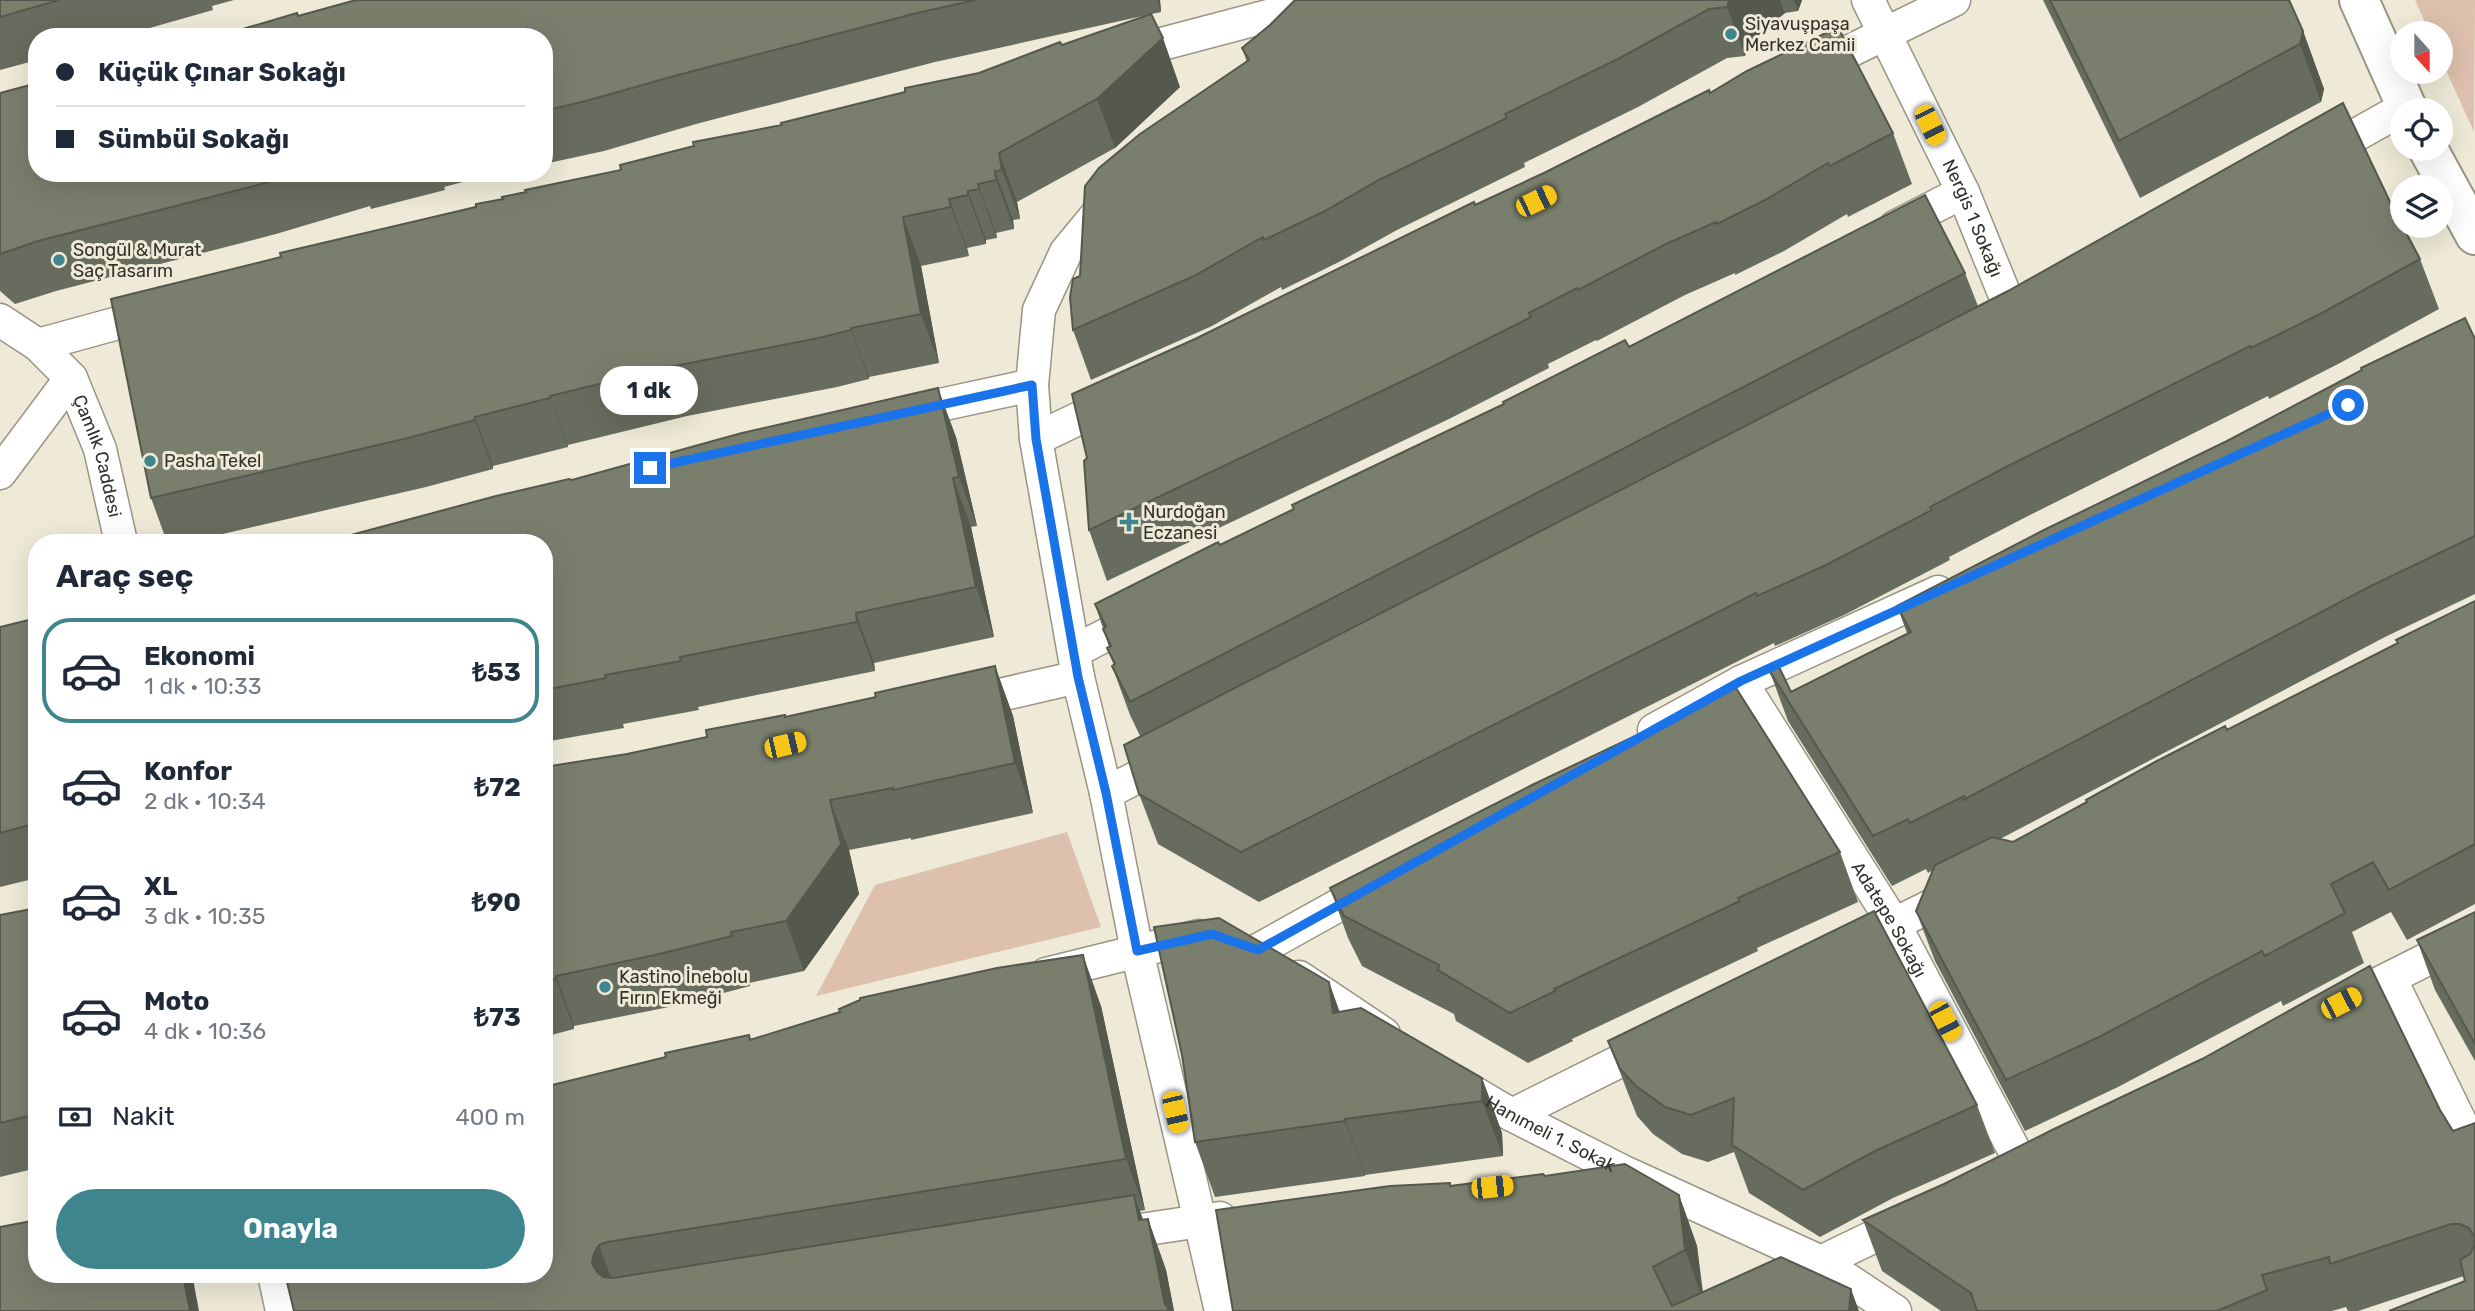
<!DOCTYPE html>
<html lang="tr">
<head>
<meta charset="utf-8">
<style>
  body { margin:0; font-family:Rubik,sans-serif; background:#f6f6f7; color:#1f2937; height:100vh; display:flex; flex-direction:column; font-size:26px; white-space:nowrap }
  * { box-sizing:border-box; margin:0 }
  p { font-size:23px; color:#747a83 }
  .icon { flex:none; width:38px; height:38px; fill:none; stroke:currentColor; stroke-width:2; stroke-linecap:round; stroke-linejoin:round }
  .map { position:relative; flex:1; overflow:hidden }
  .panel { position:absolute; left:28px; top:534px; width:525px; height:749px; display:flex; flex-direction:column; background:#fff; border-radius:28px; box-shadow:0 7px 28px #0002 }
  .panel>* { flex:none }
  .guide { position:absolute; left:28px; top:28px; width:525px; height:154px; border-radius:28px; box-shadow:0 7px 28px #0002; display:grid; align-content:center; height:154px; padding:0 28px; background:#fff }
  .needle { width:46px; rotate:159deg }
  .tools { position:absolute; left:2390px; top:21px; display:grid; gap:14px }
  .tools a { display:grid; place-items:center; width:63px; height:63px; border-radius:50%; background:#fff; box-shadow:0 7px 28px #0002; font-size:35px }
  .end { position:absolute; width:32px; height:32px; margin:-16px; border:9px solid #1a73e8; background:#fff; box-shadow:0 0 0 4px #fff }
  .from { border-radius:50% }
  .bubble { position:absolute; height:49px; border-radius:24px; background:#fff; box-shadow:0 7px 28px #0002; font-size:23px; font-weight:700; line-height:49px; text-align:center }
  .car { position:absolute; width:21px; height:42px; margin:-21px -10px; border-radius:9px; box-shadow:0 0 5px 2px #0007; background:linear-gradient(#f5c518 24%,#345 0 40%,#f5c518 0 76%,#345 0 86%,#f5c518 0) }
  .guide b { display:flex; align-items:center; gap:24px; height:66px; font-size:26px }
  .guide b+b { border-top:2px solid #e0e1e3 }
  .guide i { width:18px; height:18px; background:#1f2937 }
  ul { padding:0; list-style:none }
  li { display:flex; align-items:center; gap:21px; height:105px; margin:0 14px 10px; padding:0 14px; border:4px solid transparent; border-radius:28px }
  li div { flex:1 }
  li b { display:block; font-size:26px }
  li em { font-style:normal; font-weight:700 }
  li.current { border-color:#3e858d }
  li>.icon { width:63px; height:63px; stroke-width:1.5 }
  h2 { padding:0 28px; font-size:32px; line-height:84px }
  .pay { display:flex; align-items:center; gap:18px; height:77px; padding:0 28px; font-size:26px }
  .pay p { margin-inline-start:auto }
  .button { display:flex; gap:14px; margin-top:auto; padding:14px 28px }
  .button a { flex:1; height:80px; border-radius:42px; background:#3e858d; color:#fff; font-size:28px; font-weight:700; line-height:80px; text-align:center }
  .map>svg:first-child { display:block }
  .green { fill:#ddc0ae }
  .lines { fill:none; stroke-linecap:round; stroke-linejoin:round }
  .street-casing { stroke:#989583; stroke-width:35 }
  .secondary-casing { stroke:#989583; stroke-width:42 }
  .street { stroke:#fff; stroke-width:32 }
  .secondary { stroke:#fff; stroke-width:38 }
  .wall { fill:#686c5e }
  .shaded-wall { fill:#55584c }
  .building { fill:#797e6d; stroke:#55584c; stroke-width:2 }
  .route { stroke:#1a73e8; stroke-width:9 }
  .poi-dot { fill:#3e858d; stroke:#eeead7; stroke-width:2.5 }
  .labels { text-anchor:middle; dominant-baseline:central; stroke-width:6; stroke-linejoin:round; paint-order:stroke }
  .poi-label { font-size:18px; fill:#33322a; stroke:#eeead7; text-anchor:start }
  .street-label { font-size:18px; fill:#33322a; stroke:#eeead7 }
</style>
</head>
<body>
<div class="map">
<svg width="2475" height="1311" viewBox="0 0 2475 1311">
  <rect width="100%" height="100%" fill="#eeead7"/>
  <path class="green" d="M 2415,0 L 2475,0 L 2474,132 L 2441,59 L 2441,33 L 2430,33 Z
    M 1067,832 L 1101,927 L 816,996 L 875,885 Z"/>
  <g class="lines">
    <defs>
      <g id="street">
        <path id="s1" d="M 1868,0 L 1963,192 L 2017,325"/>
        <path d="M 1124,54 L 1325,1"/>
        <path d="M 1811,70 L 1954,0"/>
        <path d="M 2322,154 L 2406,107"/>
        <path d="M 1109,200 L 1066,252 L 1039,310 L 1032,385 L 1036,439 L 1078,677 L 1106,793 L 1137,951 L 1221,1311"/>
        <path d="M 1895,227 L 1963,192"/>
        <path id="s2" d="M 0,320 L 38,345 L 71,378 L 100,449 L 121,542"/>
        <path d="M 38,345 L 158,312"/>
        <path d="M 903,413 L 1032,385"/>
        <path d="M 1036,439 L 1117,400"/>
        <path d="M 0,473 L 71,378"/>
        <path d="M 1075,651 L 1144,615"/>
        <path id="s3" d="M 1741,682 L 1894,924 L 2022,1165"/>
        <path d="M 965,703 L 1078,677"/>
        <path d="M 1654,730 L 1741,682 L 1938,592"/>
        <path d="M 1106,793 L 1173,759"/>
        <path d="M 1844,949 L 1955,894"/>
        <path d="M 1258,950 L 1373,886"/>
        <path d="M 1046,974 L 1199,936"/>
        <path d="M 1299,977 L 1384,1034"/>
        <path d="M 2390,978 L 2475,1152"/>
        <path d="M 2342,1002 L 2475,935"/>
        <path id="s4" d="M 1456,1082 L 1512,1115 L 1624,1172 L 1821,1262 L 1895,1311"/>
        <path d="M 1512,1115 L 1654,1044"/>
        <path d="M 1108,1235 L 1220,1218"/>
        <path d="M 1821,1262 L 1908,1220"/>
        <path d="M 274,1274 L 282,1311"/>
      </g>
      <path id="secondary" d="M 2359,0 L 2408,110
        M 2428,149 L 2475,235"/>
    </defs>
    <use href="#street" class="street-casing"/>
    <use href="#secondary" class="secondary-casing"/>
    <use href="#street" class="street"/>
    <use href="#secondary" class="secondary"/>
  </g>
  <path class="wall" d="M 0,0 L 234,0 L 212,6 L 213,10 L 118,37 L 37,37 L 37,60 L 0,70 Z
    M 356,0 L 1160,0 L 1161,12 L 935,62 L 696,124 L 604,151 L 544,164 L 544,37 L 298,16 Z
    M 1295,0 L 1802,0 L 1798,11 L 1785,13 L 1748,44 L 1745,56 L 1727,58 L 1638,107 L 1524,163 L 1525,167 L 1397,230 L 1341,261 L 1282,290 L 1281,287 L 1212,326 L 1091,380 L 1073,330 L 1080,276 L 1247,62 L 1242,48 L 1270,25 Z
    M 2043,0 L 2289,0 L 2303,31 L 2324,89 L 2321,102 L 2140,198 Z
    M 1062,45 L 1180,87 L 1115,148 L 1017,202 L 1020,219 L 1013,220 L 1014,229 L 996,233 L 997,238 L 986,240 L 986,244 L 967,248 L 969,256 L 921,266 L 939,363 L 869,377 L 869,379 L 837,387 L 687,416 L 568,445 L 568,447 L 493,466 L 493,469 L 426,487 L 188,542 L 167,542 L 151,498 L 281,257 L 503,199 L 621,170 L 782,125 L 979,73 Z
    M 0,93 L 37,173 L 497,173 L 444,187 L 445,190 L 371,209 L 370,206 L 276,234 L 56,291 L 15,304 L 0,291 Z
    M 1710,93 L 1893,133 L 1912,184 L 1848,217 L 1847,214 L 1784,251 L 1735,275 L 1735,273 L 1685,295 L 1597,341 L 1596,340 L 1548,364 L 1549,368 L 1449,419 L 1107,581 L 1089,530 L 1195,339 Z
    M 2391,204 L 2420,259 L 2439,309 L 2340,363 L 2269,399 L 2268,396 L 2024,518 L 1949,557 L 1950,560 L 1844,615 L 1775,646 L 1774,643 L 1259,902 L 1158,844 L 1139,794 L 1140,736 L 1130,715 L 1112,666 L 1114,665 L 1107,648 L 1109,647 L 1095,604 L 1220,545 L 1629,347 L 1965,273 L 1978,306 Z
    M 2475,339 L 2475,594 L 2385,637 L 2000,839 L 2013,842 L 2227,730 L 2398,643 L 2475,601 L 2475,904 L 2407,940 L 2391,912 L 2352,932 L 2364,963 L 2283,1006 L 2281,1001 L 2118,1087 L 2025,1131 L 1935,961 L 1916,911 L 1933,870 L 1928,873 L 1926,869 L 1892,886 L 1788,721 L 1770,672 L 1791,692 L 1907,633 L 1897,606 Z
    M 956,437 L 977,526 L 971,527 L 994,637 L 874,663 L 875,671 L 698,707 L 699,710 L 623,724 L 624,728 L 544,742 L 544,542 L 572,480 Z
    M 37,618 L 37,878 L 0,887 L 0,627 Z
    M 995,666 L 1013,716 L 1033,813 L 911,840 L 911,838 L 849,850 L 859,894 L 804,971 L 749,983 L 750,986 L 674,1006 L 574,1026 L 574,1029 L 544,1037 L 544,767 L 627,754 L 707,737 L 786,717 L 876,697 Z
    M 1840,852 L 1858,902 L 1757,948 L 1758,951 L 1572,1039 L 1573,1041 L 1528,1063 L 1456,1021 L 1454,1014 L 1362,966 L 1348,938 L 1330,888 Z
    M 37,908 L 37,1168 L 0,1177 L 0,915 Z
    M 2475,912 L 2475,1061 L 2435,990 L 2417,940 Z
    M 1329,982 L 1339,1012 L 1482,1078 L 1502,1133 L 1503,1156 L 1365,1175 L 1365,1176 L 1215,1197 L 1195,1142 L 1182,1055 Z
    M 1101,1006 L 1145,1210 L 1140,1211 L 1143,1219 L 1148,1219 L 1166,1270 L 1174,1311 L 285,1274 L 666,1057 L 749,1035 L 751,1039 Z
    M 1608,1041 L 1977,1105 L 1995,1153 L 1893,1198 L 1820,1237 L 1749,1193 L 1734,1152 L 1708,1162 L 1682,1154 L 1653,1134 L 1637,1116 L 1626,1088 Z
    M 2440,1110 L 2453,1131 L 2475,1123 L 2475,1311 L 2464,1276 L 2358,1311 L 2348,1311 L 2346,1307 L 2332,1311 L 1941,1311 L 1882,1271 L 1863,1220 Z
    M 1545,1176 L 1679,1195 L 1697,1246 L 1703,1292 L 1859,1311 L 1233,1311 L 1450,1183 L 1451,1186 Z"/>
  <path class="shaded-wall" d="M 1157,0 L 1160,0 L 1161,12 Z
    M 1729,0 L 1780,0 L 1785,13 L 1748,44 L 1745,56 L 1727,7 Z
    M 1794,0 L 1802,0 L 1798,11 Z
    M 2303,31 L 2324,89 L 2321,102 L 2300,44 Z
    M 1163,38 L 1180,87 L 1115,148 L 1097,99 Z
    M 999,153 L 1017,202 L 1020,219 L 1002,170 Z
    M 995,171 L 1013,220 L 1014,229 L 996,180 Z
    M 978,184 L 996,233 L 997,238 L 979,189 Z
    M 968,191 L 986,240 L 986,244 L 968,195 Z
    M 949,199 L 967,248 L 969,256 L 951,207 Z
    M 903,217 L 921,266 L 939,363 L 921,314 Z
    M 851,328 L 869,377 L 869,379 L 851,330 Z
    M 938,388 L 956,437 L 977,526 L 959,477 Z
    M 550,396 L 568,445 L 568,447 Z
    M 475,417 L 493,466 L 493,469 L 475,420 Z
    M 953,478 L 971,527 L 994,637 L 976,587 Z
    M 856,613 L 874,663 L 875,671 L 857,622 Z
    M 995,666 L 1013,716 L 1033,813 L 1015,763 Z
    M 830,800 L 849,850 L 859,894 L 804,971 L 786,921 Z
    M 1083,955 L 1101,1006 L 1145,1210 L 1126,1159 Z
    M 556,976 L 574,1026 L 574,1029 L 556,979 Z
    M 1329,982 L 1349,1038 L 1333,1013 Z
    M 1482,1078 L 1502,1133 L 1503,1156 L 1482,1101 Z
    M 1345,1119 L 1365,1175 L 1365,1176 L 1345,1121 Z
    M 1134,1195 L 1152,1246 L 1139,1220 Z
    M 1679,1195 L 1697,1246 L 1703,1300 L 1685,1250 Z
    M 1148,1219 L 1166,1270 L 1174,1311 L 1167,1311 L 1165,1305 Z
    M 599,1245 L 618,1296 L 612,1304 L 592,1263 L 594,1253 Z
    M 183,1274 L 192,1274 L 199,1311 L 190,1311 Z
    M 1851,1289 L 1859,1311 L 1849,1311 Z"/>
  <path class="building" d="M 0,0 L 59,0 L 0,17 Z
    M 356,0 L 976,0 L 917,13 L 678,75 L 586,101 L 544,111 L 544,37 L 216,37 L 297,13 L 298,16 Z
    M 1295,0 L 1729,0 L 1727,7 L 1709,9 L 1620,58 L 1505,114 L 1507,118 L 1379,180 L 1323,212 L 1264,240 L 1263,237 L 1194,276 L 1073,330 L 1070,297 L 1073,279 L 1080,276 L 1085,186 L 1099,168 L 1140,134 L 1249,60 L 1242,48 L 1270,25 Z
    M 2050,0 L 2289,0 L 2303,31 L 2300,44 L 2119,141 Z
    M 1151,14 L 1163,38 L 1097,99 L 999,153 L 1002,170 L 995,171 L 996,180 L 978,184 L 979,189 L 968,191 L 968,195 L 949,199 L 951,207 L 903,217 L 921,314 L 851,328 L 851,330 L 819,338 L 669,367 L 550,396 L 550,398 L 475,417 L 475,420 L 408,438 L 151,498 L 111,299 L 281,257 L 280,253 L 476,207 L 476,204 L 503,199 L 502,197 L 526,192 L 525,190 L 621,170 L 620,165 L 694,146 L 693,142 L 782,125 L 781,123 L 905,92 L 905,88 L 979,73 L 1060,42 L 1062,45 Z
    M 1838,27 L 1893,133 L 1830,166 L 1828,163 L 1765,200 L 1717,224 L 1716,222 L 1666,244 L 1578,290 L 1577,288 L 1529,313 L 1531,317 L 1430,368 L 1089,530 L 1084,461 L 1087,458 L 1072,394 L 1195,339 L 1474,202 L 1475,205 L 1546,172 L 1709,90 L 1710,93 L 1747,71 Z
    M 37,83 L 37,173 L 297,173 L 258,185 L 38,241 L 0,254 L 0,93 Z
    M 2343,103 L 2391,204 L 2420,259 L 2322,313 L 2251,348 L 2250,346 L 2006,467 L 1930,507 L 1932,510 L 1826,565 L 1757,596 L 1756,593 L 1241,852 L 1139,794 L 1124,745 L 2008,291 Z
    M 1925,195 L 1965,273 L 1130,702 L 1112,666 L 1115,664 L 1107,648 L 1111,646 L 1103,629 L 1106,627 L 1095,604 L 1218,542 L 1220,545 L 1294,509 L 1292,505 L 1504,404 L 1503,402 L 1625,340 L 1629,347 Z
    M 2465,318 L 2475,339 L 2475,536 L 2367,588 L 1963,800 L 1964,796 L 1910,823 L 1908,819 L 1873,836 L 1770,672 L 1779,667 L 1791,692 L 1911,632 L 1897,606 L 2046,529 L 2227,441 L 2362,370 L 2361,368 Z
    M 938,388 L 959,477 L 953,478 L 976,587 L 856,613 L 857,622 L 680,657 L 681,661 L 605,675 L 606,678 L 544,690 L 544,542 L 325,542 L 496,496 L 569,479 L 572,480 L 742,433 Z
    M 2475,601 L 2475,844 L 2389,890 L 2373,862 L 2331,884 L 2345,913 L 2265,956 L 2262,951 L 2099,1037 L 2006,1080 L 1916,911 L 1935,865 L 1992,837 L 2013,842 L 2087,802 L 2086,800 L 2155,762 L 2225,726 L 2227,730 L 2398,643 L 2396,640 Z
    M 37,618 L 37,823 L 0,833 L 0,627 Z
    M 995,666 L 1015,763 L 893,790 L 893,788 L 830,800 L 841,844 L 786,921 L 731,932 L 732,936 L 655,955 L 556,976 L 556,979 L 544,982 L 544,767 L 627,754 L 707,737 L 706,730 L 785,715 L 785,717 L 876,697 L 875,693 Z
    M 1736,688 L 1840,852 L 1738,898 L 1740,901 L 1554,989 L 1555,991 L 1510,1013 L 1438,970 L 1439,965 L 1344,916 L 1330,888 L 1532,785 Z
    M 37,908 L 37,1114 L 0,1123 L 0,915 Z
    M 1874,911 L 1977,1105 L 1875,1151 L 1803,1190 L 1732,1145 L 1734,1098 L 1691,1115 L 1665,1107 L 1636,1086 L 1620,1069 L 1608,1041 Z
    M 2475,912 L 2475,1044 L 2417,940 Z
    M 1219,918 L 1329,982 L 1333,1013 L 1361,1008 L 1482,1078 L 1482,1101 L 1345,1119 L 1345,1121 L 1195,1142 L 1182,1055 L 1154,927 Z
    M 1083,955 L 1126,1159 L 607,1242 L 599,1245 L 594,1253 L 592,1263 L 597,1272 L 603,1277 L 613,1278 L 1134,1195 L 1139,1220 L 1148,1219 L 1165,1305 L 1167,1305 L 1168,1311 L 294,1311 L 285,1274 L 544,1274 L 544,1087 L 666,1057 L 665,1053 L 749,1035 L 750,1040 L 840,1012 L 839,1009 L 860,1000 L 860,998 L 997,968 Z
    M 2370,966 L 2440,1110 L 2453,1131 L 2475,1123 L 2475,1311 L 2389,1311 L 2465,1281 L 2460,1260 L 2470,1254 L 2475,1244 L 2474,1236 L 2469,1228 L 2460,1224 L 2451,1224 L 2330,1264 L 2329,1257 L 2262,1275 L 2267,1290 L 2217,1311 L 1977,1311 L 1971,1293 L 1863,1220 L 1944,1184 L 2052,1130 L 2202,1059 Z
    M 1625,1164 L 1679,1195 L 1685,1250 L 1653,1267 L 1672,1306 L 1781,1257 L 1851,1289 L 1849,1311 L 1233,1311 L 1216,1210 L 1390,1186 L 1450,1183 L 1450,1186 L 1543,1174 L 1545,1176 Z
    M 37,1220 L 37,1274 L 183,1274 L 190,1311 L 0,1311 L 0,1227 Z"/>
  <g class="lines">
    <path class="route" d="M 650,468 L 1032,385 L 1036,439 L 1078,677 L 1106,793 L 1137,951 L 1212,934 L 1258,950 L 1741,681 L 2348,405"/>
  </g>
  <g class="poi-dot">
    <circle cx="1731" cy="34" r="7"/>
    <circle cx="59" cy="260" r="7"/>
    <circle cx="150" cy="461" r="7"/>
    <path d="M1125.5 511.5h7v7h7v7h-7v7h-7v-7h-7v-7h7z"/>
    <circle cx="605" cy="987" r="7"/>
  </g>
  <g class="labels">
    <g class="poi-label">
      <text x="1745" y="24">Siyavuşpaşa<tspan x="1745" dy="21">Merkez Camii</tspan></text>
      <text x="73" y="250">Songül &amp; Murat<tspan x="73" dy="21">Saç Tasarım</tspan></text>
      <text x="164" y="461">Pasha Tekel</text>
      <text x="1143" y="512">Nurdoğan<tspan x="1143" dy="21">Eczanesi</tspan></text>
      <text x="619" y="977">Kastino İnebolu<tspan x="619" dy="21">Fırın Ekmeği</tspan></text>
    </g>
    <g class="street-label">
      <text stroke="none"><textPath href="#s1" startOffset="242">Nergis 1 Sokağı</textPath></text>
      <text stroke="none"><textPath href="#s2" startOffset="175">Çamlık Caddesi</textPath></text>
      <text stroke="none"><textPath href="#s3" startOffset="280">Adatepe Sokağı</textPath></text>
      <text stroke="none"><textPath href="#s4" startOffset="108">Hanımeli 1. Sokak</textPath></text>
    </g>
  </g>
</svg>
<div class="tools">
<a><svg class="needle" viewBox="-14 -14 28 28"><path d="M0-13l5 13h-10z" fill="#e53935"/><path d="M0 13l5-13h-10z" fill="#747a83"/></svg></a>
<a><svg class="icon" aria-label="locate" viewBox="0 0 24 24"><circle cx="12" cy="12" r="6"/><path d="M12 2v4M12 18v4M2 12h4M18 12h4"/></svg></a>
<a><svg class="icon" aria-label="layers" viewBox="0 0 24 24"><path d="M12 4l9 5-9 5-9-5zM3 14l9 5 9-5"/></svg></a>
</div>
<i class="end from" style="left:2348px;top:405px"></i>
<i class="end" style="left:650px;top:468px"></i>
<div class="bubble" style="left:600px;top:366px;width:98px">1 dk</div>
<i class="car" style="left:1930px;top:125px;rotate:154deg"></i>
<i class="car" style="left:1536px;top:201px;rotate:64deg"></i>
<i class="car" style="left:785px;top:745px;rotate:77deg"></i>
<i class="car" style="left:2341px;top:1003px;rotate:63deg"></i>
<i class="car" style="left:1945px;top:1021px;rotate:152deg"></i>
<i class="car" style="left:1175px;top:1112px;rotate:167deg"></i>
<i class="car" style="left:1492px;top:1187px;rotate:84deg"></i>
<div class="guide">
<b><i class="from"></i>Küçük Çınar Sokağı</b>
<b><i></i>Sümbül Sokağı</b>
</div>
<section class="panel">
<h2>Araç seç</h2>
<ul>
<li class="current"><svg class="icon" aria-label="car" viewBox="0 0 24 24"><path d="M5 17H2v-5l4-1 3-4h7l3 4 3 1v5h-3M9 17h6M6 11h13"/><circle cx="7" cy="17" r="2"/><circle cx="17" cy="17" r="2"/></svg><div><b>Ekonomi</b><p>1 dk · 10:33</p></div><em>₺53</em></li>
<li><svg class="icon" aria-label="car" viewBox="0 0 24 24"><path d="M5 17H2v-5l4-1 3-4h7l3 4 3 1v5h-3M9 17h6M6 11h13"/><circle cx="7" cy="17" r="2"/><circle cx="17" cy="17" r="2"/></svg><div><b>Konfor</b><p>2 dk · 10:34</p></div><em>₺72</em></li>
<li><svg class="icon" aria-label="car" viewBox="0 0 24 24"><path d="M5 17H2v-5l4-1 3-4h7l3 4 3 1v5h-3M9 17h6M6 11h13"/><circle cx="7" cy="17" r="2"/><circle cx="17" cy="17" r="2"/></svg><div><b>XL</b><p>3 dk · 10:35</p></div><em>₺90</em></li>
<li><svg class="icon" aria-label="car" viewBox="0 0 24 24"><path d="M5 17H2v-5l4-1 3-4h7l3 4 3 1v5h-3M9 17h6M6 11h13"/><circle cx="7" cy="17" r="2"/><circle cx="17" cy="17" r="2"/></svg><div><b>Moto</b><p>4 dk · 10:36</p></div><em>₺73</em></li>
</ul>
<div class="pay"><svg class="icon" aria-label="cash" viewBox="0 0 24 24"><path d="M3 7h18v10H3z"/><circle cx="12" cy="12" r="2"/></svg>Nakit<p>400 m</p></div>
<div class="button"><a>Onayla</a></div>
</section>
</div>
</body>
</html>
